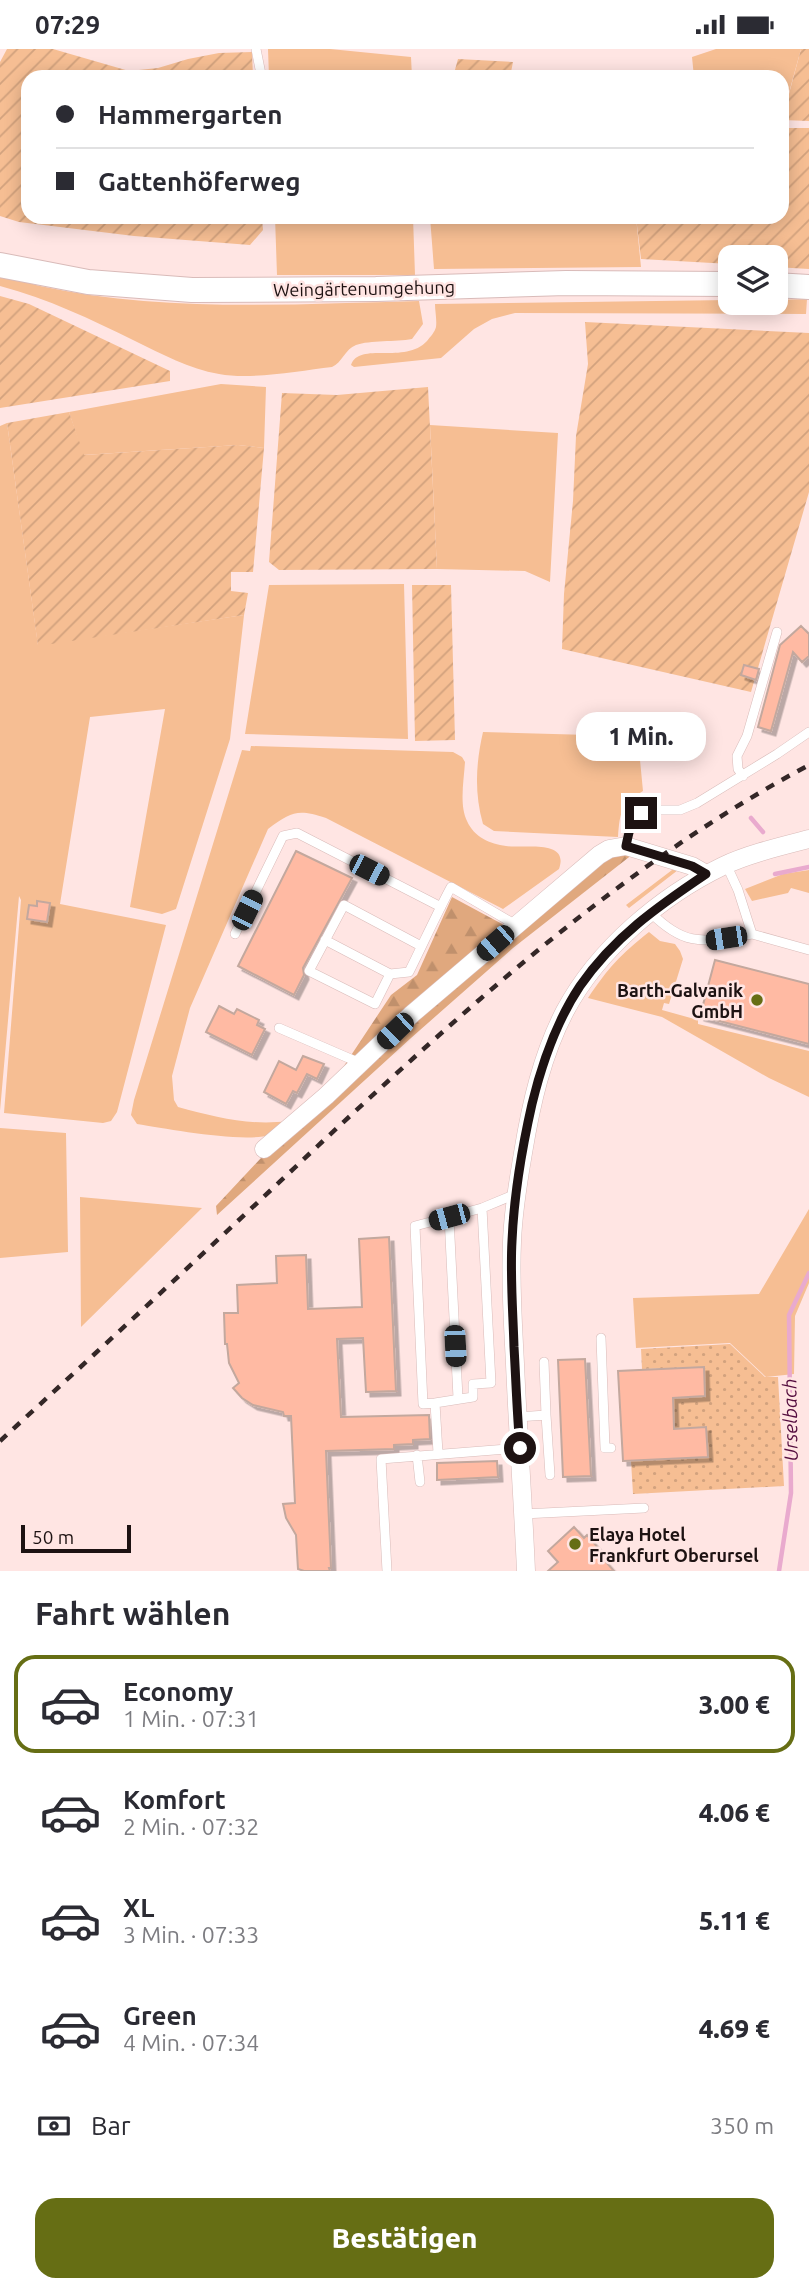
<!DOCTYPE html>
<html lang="de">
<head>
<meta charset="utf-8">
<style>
  body { margin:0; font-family:Ubuntu,sans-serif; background:#f7f7f7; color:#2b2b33; height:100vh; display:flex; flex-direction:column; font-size:26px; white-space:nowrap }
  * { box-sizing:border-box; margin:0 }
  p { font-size:23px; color:#7c7c81 }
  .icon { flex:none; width:38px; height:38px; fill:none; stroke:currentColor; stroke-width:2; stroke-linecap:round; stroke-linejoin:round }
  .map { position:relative; height:1522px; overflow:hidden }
  .panel { display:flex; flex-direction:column; background:#fff; flex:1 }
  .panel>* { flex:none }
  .guide { position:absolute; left:21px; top:21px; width:768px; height:154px; border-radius:21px; box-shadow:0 4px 18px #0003; display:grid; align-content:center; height:154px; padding:0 35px; background:#fff }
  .tools { position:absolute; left:718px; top:196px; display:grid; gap:14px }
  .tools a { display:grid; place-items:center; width:70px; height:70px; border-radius:14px; background:#fff; box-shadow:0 4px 18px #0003; font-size:35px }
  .scale { position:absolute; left:21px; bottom:18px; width:110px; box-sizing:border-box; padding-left:7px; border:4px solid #1d1212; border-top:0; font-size:19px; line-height:24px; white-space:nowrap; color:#1d1212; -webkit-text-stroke:5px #ffe5e3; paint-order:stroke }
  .end { position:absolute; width:32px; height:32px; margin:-16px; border:9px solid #1d1212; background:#fff; box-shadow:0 0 0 4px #fff }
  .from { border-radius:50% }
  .bubble { position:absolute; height:49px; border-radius:21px; background:#fff; box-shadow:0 4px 18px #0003; font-size:23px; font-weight:800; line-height:49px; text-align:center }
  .car { position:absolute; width:21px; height:42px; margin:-21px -10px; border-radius:9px; box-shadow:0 0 5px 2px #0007; background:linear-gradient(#222 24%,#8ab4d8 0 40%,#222 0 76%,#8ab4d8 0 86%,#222 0) }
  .guide b { display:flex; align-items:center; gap:24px; height:66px; font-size:26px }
  .guide b+b { border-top:2px solid #e1e1e2 }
  .guide i { width:18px; height:18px; background:#2b2b33 }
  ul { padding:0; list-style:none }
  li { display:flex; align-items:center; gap:21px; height:98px; margin:0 14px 10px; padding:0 21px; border:4px solid transparent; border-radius:21px }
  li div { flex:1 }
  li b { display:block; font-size:26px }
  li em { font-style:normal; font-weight:800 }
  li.selected { border-color:#666e14 }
  li>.icon { width:63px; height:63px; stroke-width:1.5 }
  h2 { padding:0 35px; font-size:32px; line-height:84px }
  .pay { display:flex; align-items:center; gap:18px; height:77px; padding:0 35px; font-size:26px }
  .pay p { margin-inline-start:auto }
  .action { display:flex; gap:14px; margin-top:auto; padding:14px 35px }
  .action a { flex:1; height:80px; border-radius:21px; background:#666e14; color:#fff; font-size:28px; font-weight:800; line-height:80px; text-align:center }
  .status { display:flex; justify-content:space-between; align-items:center; height:49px; padding:0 35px; background:#fff; direction:ltr }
  .status svg { height:19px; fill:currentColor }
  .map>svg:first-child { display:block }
  .grass { fill:#f6be93 }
  .forest { fill:url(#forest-firs) }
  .park { fill:url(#park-dots) }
  .garden { fill:url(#garden-furrows) }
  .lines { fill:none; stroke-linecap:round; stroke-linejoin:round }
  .stream { stroke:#e9aace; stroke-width:4.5 }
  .building { fill:#ffbaa3; stroke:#c3a89e; stroke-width:2; filter:url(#shadow) }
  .lane-casing { stroke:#d9bbb9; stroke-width:10 }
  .street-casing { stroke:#d9bbb9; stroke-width:19 }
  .secondary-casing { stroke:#d9bbb9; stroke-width:26 }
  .lane { stroke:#fff; stroke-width:9 }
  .street { stroke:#fff; stroke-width:18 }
  .secondary { stroke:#fff; stroke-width:24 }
  .rail { stroke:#342727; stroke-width:4.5; stroke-dasharray:9 9; stroke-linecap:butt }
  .route { stroke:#1d1212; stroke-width:9 }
  .poi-dot { fill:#666e14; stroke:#ffe5e3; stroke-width:2.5 }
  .labels { text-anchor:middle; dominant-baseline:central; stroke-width:5; stroke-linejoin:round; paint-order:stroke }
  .street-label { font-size:18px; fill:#1d1212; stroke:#ffe5e3 }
  .poi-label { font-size:18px; font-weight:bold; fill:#1d1212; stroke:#ffe5e3; text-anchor:end }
  .water-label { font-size:19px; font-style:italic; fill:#540c3e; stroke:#ffe5e3 }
</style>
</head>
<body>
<div class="status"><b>07:29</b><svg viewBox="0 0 49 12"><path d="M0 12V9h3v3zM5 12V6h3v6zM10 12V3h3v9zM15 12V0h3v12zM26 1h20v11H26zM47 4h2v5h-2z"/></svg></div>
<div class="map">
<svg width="809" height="1522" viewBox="0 0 809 1522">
  <defs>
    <pattern id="forest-firs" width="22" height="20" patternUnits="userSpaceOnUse" patternTransform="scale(1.75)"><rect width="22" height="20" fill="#e0a87e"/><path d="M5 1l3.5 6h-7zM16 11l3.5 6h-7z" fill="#c0906c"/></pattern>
    <pattern id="park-dots" width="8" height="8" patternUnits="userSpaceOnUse" patternTransform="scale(1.75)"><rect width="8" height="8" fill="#f6be93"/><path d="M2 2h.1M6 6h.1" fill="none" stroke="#d2a27e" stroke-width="1.8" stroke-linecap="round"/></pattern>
    <pattern id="garden-furrows" width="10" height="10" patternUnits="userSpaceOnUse" patternTransform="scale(1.75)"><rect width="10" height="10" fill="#f6be93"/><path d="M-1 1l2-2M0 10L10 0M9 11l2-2" fill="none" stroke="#d2a27e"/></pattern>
    <filter id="shadow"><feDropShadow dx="4.5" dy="4.5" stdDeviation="0" flood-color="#0004"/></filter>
  </defs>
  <rect width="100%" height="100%" fill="#ffe5e3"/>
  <path class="grass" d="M 268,0 L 330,0 L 411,8 L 412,28 L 269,28 Z
    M 716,0 L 801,0 L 782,69 L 782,28 L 694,28 L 692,8 Z
    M 275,168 L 413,168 L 415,226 L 277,226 Z
    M 430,168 L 636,168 L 641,218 L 434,220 Z
    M 0,223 C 14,227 27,234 40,237 C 163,264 294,255 419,252 L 423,275 L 412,290 C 396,293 370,291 356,296 C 345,300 342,314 332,318 C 299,322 251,331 219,325 C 189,320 162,305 135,292 C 90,270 49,250 0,237 Z
    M 807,250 L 806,265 L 515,264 L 492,270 L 474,280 L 441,309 L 354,318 L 351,316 C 359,292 405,316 427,292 C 430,288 435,283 436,278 C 437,271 435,262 435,255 L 730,251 L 730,254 L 775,254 L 775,251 Z
    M 221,335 L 266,338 L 264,399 L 238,396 L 83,406 L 69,363 Z
    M 7,374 L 38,596 L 244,566 L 230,690 L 176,860 L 162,865 L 130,858 L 165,660 L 90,668 L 60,855 L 166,876 L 117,1063 L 111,1072 L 103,1074 L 4,1064 L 21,851 L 19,847 L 0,1062 L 0,377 Z
    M 430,376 L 558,384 L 550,533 L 525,522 L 437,520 Z
    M 404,535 L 408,690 L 245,685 L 269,536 Z
    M 483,683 L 662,688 L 640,711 L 643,742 C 621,756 620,762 618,788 L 494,782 L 483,775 C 474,743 476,714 483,683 Z
    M 251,697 L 453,703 L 462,708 L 465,713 C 464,731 459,756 467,772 C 474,788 490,795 506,797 C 522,800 570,789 559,820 L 503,860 L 326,769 C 298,760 292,762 268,780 L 190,959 L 172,1027 L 174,1051 L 178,1058 C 215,1068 250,1077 288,1072 C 283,1077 277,1083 270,1086 C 242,1094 168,1080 137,1075 L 131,1066 L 134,1051 L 242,701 L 250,702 Z
    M 676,818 L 678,821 L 629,859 L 626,856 Z
    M 809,821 L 809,844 L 791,839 L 788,844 L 752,852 L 745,840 L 783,825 Z
    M 649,883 L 660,892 L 675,895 L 680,902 L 683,910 L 669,955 L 664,954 L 662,961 L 698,971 L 698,975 L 809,1002 L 809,1048 L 769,1029 L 662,968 L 588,949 C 608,919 621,905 649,883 Z
    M 0,1079 L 66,1084 L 68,1203 L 0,1209 Z
    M 80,1148 L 202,1159 L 81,1278 Z
    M 809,1160 L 809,1234 L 795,1267 L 794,1325 L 766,1328 L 730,1294 L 636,1299 L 633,1249 L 759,1245 Z"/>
  <path class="forest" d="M 626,803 L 633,805 L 513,899 L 411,989 L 217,1166 L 216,1157 L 336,1029 L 391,946 L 417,926 L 452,848 L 517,883 L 593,816 Z"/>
  <path class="park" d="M 730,1295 L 765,1328 L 778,1328 L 784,1437 L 633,1445 L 631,1412 L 708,1407 L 706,1378 L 674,1380 L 673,1349 L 705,1347 L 704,1318 L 642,1320 L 641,1300 Z"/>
  <path class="garden" d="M 7,0 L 53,0 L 129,22 L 158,19 L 188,10 L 219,4 L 252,3 L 253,28 L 28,28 L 28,168 L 262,168 L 263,181 L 250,196 L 134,187 L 19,173 L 0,167 L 0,13 Z
    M 801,0 L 809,0 L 809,72 L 782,71 Z
    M 458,10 L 513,13 L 510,28 L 453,28 Z
    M 782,79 L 809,79 L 809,220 L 775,218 L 775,208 L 730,208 L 730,215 L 641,210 L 636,168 L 782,168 Z
    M 0,247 L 29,255 L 170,322 L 170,332 L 0,359 Z
    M 585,273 L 809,284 L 809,443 L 751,643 L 562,600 L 564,545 L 573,452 L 576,387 L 588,315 Z
    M 428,338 L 437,520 L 279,521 L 269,513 L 282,344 L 337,346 Z
    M 69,363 L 84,406 L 238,396 L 264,399 L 253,523 L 231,523 L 231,542 L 248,544 L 244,566 L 38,597 L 7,374 Z
    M 451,536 L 455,691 L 415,692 L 412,536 Z"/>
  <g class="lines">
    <path class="stream" d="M 751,769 L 763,783
      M 775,825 L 809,818
      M 779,1522 L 791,1444 L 789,1266 L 809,1224"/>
  </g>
  <path class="building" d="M 801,577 L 809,585 L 809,607 L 802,613 L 793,603 L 771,682 L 758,678 L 780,596 Z
    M 744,616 L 759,620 L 756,631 L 741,626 Z
    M 296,802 L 352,829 L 303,919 L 304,926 L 294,946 L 238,917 Z
    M 37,852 L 50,854 L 47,873 L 27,870 L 29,856 L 37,857 Z
    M 715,911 L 809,935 L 809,995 L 700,967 Z
    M 219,957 L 234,965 L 237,960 L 259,971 L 257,976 L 265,980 L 252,1006 L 206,983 Z
    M 303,1007 L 324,1015 L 317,1030 L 307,1025 L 297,1044 L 293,1042 L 286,1055 L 264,1043 L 279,1012 L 296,1021 Z
    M 389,1188 L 396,1342 L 366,1343 L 363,1289 L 337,1290 L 341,1368 L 429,1366 L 430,1390 L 413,1391 L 413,1395 L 394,1396 L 394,1400 L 326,1402 L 331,1519 L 329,1519 L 330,1522 L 304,1522 L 298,1520 L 296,1486 L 286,1469 L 283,1455 L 295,1454 L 291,1367 L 284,1367 L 283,1363 L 253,1356 L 242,1349 L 233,1339 L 239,1334 L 229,1314 L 227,1295 L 225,1295 L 224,1264 L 238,1264 L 237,1236 L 277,1234 L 276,1207 L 306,1206 L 308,1260 L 362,1258 L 359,1190 Z
    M 585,1310 L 591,1427 L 563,1428 L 558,1311 Z
    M 704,1318 L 705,1347 L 673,1349 L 674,1380 L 706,1378 L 708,1408 L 623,1412 L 618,1322 Z
    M 497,1412 L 498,1428 L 437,1431 L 437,1414 Z
    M 574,1478 L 584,1489 L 587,1486 L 600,1501 L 598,1504 L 614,1522 L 548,1522 L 558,1513 L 548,1502 Z"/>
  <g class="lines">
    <defs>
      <path id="lane" d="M 256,0 L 261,25
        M 743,727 L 738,720 L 737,707 L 747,687 L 777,583
        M 626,797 L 629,780 L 634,770 L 641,764 L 649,761 L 680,761 L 697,754 L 777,705 L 809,683
        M 726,815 L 738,841 L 752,885 L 809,901
        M 650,863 C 687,900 704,892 752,885
        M 235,885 L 283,787 L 297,784 L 441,858
        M 325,891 L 390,925
        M 421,897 L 344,856 L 309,922 L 375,955 L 390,925 L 409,923 C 423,895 436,866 451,838 L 516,876
        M 279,979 L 360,1014
        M 601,1289 L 605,1399 L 611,1399
        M 544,1313 L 546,1366
        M 458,1349 L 449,1168 L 482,1159 L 516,1145
        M 435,1354 L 423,1355 L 415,1177 L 449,1168
        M 518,1368 L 546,1366 L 550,1426
        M 438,1404 L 435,1354 L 473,1348 L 473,1335 L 491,1334 L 482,1159
        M 417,1406 L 420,1433
        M 523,1465 L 644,1459
        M 387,1522 L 381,1410 L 520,1399"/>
      <path id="street" d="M 264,1100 L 326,1047 L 412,965 L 599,806 L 609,800 L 626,797 L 692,817 L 706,825
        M 526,1522 C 523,1453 518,1384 515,1315 C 513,1275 510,1234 512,1193 C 513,1163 518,1133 523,1104 C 531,1055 542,1006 565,962 C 598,900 661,847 723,817 C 748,805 782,797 809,790"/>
      <path id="secondary" d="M 0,216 L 88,233 L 192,241 L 376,240 L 566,234 L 730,235
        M 775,236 L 809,238"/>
    </defs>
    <use href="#lane" class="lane-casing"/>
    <use href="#street" class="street-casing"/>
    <use href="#secondary" class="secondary-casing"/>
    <use href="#lane" class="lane"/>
    <use href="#street" class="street"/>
    <use href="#secondary" class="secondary"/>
    <path class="rail" d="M 0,1392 C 108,1293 216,1193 323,1092 C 473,953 627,813 809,716"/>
  </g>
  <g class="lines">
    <path class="route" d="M 520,1399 C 517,1365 516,1332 514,1298 C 513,1263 510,1227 512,1192 C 514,1146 522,1099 532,1055 C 542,1014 556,973 580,937 C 614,888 657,858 706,825 L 692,817 L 626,797 C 629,783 630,773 641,764"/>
  </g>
  <g class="poi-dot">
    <circle cx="757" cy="951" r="7"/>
    <circle cx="575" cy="1495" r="7"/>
  </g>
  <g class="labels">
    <g class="street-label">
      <text transform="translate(364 239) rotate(-1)">Weingärtenumgehung</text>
    </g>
    <g class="poi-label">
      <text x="743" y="941">Barth-Galvanik<tspan x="743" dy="21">GmbH</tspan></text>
      <text x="589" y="1485" text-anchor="start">Elaya Hotel<tspan x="589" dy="21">Frankfurt Oberursel</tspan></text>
    </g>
    <g class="water-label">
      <text transform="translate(790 1371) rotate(-91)">Urselbach</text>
    </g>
  </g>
</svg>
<div class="tools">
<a><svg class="icon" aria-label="layers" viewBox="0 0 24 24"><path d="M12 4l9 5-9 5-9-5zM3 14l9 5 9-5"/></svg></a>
</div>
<div class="scale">50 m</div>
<i class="end from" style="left:520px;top:1399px"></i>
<i class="end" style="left:641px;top:764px"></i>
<div class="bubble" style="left:576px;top:663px;width:130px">1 Min.</div>
<i class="car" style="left:369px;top:821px;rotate:117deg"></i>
<i class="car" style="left:247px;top:861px;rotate:26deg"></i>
<i class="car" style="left:726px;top:889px;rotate:261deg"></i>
<i class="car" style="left:495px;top:894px;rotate:229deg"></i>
<i class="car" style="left:395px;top:982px;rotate:226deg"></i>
<i class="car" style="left:449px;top:1168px;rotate:255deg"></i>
<i class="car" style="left:455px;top:1297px;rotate:177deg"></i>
<div class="guide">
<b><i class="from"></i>Hammergarten</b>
<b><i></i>Gattenhöferweg</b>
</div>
</div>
<section class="panel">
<h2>Fahrt wählen</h2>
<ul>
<li class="selected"><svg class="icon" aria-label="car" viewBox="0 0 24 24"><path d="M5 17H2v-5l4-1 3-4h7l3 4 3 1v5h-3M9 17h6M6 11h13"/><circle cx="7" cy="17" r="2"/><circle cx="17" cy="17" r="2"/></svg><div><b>Economy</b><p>1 Min. · 07:31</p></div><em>3.00 €</em></li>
<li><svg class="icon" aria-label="car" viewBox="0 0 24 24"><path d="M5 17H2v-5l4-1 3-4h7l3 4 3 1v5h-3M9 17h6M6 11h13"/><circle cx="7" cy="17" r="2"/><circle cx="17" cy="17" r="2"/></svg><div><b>Komfort</b><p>2 Min. · 07:32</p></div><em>4.06 €</em></li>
<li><svg class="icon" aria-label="car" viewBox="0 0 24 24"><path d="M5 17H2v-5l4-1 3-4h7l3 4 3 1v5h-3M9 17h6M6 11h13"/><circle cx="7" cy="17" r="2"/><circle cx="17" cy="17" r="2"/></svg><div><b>XL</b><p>3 Min. · 07:33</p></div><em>5.11 €</em></li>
<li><svg class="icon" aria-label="car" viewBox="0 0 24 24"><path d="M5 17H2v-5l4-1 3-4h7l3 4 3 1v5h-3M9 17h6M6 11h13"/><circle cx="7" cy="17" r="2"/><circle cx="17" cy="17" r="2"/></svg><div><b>Green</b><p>4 Min. · 07:34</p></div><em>4.69 €</em></li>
</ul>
<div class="pay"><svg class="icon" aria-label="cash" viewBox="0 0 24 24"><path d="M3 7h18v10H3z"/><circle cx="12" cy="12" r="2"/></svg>Bar<p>350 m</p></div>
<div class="action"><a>Bestätigen</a></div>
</section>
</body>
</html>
